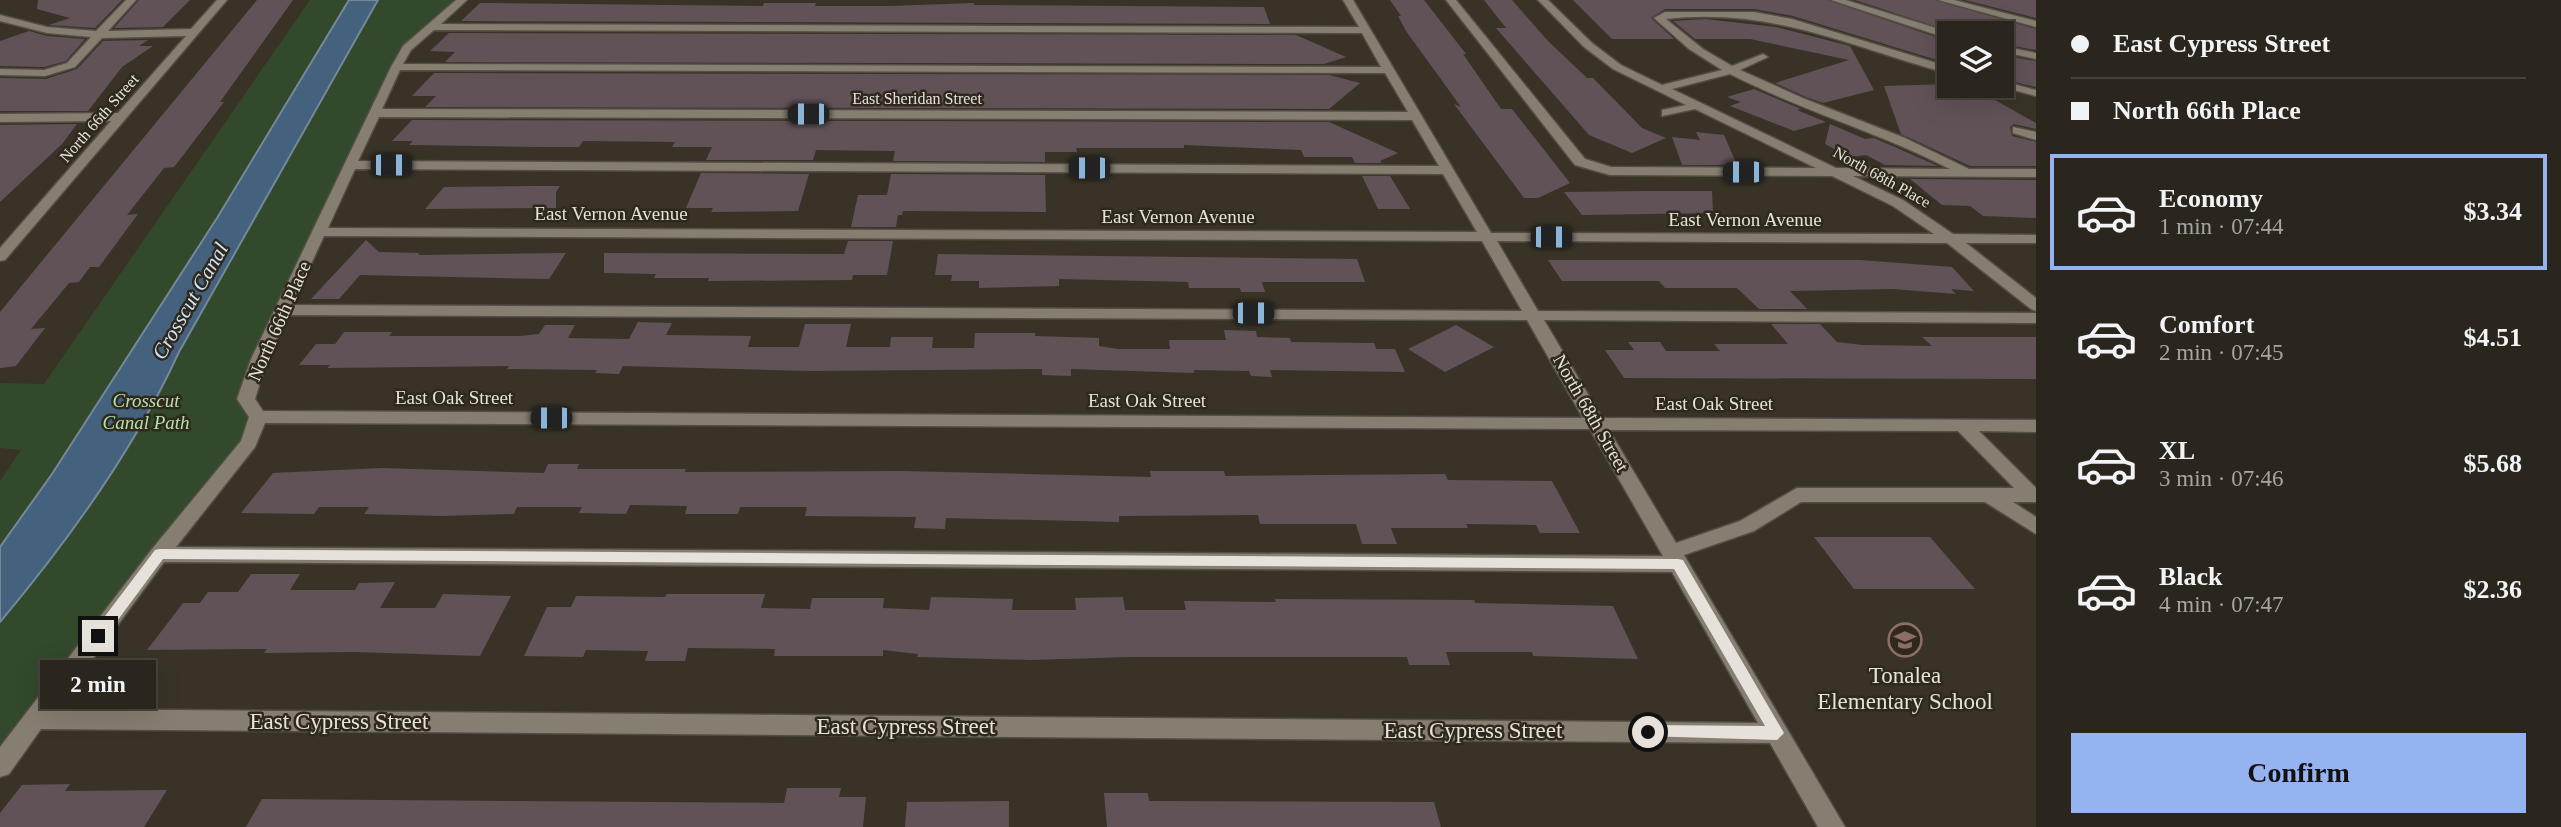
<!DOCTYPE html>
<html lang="en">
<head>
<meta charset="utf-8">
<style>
  body { margin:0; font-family:Georgia,serif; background:#332e26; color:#f1f3f6; height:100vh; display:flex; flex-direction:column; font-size:26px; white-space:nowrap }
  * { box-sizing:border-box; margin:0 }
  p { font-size:23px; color:#a6a5a4 }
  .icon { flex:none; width:38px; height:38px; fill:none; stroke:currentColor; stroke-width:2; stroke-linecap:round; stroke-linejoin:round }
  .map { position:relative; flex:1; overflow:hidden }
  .drawer { display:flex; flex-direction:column; background:#2b261d; width:525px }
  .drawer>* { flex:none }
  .guide { display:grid; align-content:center; height:154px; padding:0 35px; background:#2b261d }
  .tools { position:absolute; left:1937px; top:21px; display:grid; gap:14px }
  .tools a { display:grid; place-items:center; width:77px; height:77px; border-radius:0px; background:#2b261d; box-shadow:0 7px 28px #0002,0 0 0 2px #47433b; font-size:35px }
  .end { position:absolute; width:32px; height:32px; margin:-16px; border:9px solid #e6e1da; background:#111; box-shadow:0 0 0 4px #111 }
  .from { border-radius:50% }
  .bubble { position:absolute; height:49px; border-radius:0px; background:#2b261d; box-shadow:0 7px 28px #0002,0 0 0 2px #47433b; font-size:23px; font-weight:700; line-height:49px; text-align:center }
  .car { position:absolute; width:21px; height:42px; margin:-21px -10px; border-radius:9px; box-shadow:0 0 5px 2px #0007; background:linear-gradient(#222 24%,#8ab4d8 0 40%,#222 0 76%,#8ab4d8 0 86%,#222 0) }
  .guide b { display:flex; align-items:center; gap:24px; height:66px; font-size:26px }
  .guide b+b { border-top:2px solid #47433b }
  .guide i { width:18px; height:18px; background:#f1f3f6 }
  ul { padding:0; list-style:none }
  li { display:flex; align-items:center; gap:21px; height:116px; margin:0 14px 10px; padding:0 21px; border:4px solid transparent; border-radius:0px }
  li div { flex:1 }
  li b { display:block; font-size:26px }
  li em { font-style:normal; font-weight:700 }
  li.current { border-color:#95b2f1 }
  li>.icon { width:63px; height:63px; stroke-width:1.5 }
  .primary-button { display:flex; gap:14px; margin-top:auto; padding:14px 35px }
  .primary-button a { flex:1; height:80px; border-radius:0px; background:#95b2f1; color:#111; font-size:28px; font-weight:700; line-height:80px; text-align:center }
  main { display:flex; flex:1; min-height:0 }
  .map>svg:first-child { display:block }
  .green { fill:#32492b }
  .water { fill:#44627d; stroke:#758899; stroke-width:2 }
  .building { fill:#615258 }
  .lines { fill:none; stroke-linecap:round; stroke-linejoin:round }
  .minor-casing { stroke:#534e45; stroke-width:3 }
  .minor { fill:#867e71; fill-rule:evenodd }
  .route { fill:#e6e1da }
  .labels { text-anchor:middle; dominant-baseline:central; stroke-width:5; stroke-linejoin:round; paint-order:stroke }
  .far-street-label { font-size:16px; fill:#e6e1da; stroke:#2f291d }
  .street-label { font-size:19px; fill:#e6e1da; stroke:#2f291d }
  .park-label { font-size:19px; font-style:italic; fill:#b5e0a9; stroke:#2f291d }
  .water-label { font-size:21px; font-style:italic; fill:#d1e6fa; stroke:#2f291d }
  .near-poi-label { font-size:23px; fill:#e6e1da; stroke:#2f291d }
  .near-street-label { font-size:23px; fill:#e6e1da; stroke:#2f291d }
</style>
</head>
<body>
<main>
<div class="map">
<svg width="2036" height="827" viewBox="0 0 2036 827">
  <rect width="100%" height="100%" fill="#393327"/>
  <path class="green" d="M 310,0 L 462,0 L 407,48 L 251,382 L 256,431 L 0,766 L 0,481 L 21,450 L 0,448 L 0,383 L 44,384 Z"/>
  <path class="water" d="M 349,0 L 378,0 L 179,352 C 134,450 69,540 0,622 L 0,547 L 52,474 L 217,218 Z"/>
  <path class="building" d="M 38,0 L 122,0 L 95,28 L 49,25 L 70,18 L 37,9 Z
    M 139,0 L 190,0 L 163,27 L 114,28 Z
    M 257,0 L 293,0 L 220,102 L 224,102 L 174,167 L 164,168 L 127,215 L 138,214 L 99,267 L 90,267 L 79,282 L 69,283 L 31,329 L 45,328 L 16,366 L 0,368 L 0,312 Z
    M 1390,0 L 1424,0 L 1466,54 L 1463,54 L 1501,109 L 1512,109 L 1570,183 L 1538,198 L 1524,198 L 1454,104 L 1461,107 L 1406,31 L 1398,16 L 1401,16 Z
    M 1484,0 L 1512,0 L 1548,41 L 1587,78 L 1593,78 L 1642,128 L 1666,138 L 1632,153 L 1589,135 L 1496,28 L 1506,28 Z
    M 1573,0 L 1828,0 L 1950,42 L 1950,64 L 1793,16 L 1754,9 L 1665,9 L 1651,18 L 1674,39 L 1612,39 Z
    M 1855,0 L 1935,0 L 2036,29 L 2036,50 L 2002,44 L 2002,33 L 1955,33 Z
    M 1965,0 L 2036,0 L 2036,18 Z
    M 480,3 L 763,6 L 764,3 L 816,3 L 815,6 L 891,6 L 974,3 L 974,5 L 1264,7 L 1270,24 L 461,21 Z
    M 1705,19 L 1776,27 L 1850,46 L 1874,90 L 1823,103 L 1806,97 L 1775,83 L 1849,60 L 1750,39 L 1695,39 L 1673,21 Z
    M 29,31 L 47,36 L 85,39 L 66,61 L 44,67 L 0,66 L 0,41 Z
    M 449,33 L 1296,35 L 1346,57 L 1324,64 L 445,62 L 455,52 L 430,51 Z
    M 148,40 L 139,46 L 153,46 L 122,67 L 88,111 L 0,111 L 0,78 L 46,79 L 77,69 L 103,41 Z
    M 2002,55 L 2036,61 L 2036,87 L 2002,79 Z
    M 434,73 L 1329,75 L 1360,83 L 1329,109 L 425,107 L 436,96 L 412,96 Z
    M 1950,84 L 1970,86 L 2036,123 L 2036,129 L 2014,124 L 2010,127 L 2012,136 L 2036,142 L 2036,166 L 1970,166 L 1901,134 L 1884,86 Z
    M 1754,89 L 1801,109 L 1797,110 L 1826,122 L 1794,131 L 1730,106 L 1741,102 L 1727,97 Z
    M 412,120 L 1329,122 L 1398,153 L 1380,161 L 1382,163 L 1355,163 L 1352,157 L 1304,157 L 1301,150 L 1184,145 L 1184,148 L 1076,148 L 1077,152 L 1045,152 L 1045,162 L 893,161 L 895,151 L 816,150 L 813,160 L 706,160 L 712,147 L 672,147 L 675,142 L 583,141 L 579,147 L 540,147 L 409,145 L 413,141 L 392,141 Z
    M 77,124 L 62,144 L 0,202 L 0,125 Z
    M 1830,124 L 1865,139 L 1874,138 L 1938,166 L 1885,165 L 1866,155 L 1849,157 L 1825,144 Z
    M 1696,132 L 1724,135 L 1737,165 L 1682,165 L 1672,137 L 1700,140 Z
    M 701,173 L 809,174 L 798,211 L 711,212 L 713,208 L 686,208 Z
    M 891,174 L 1045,175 L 1046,212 L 903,211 L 902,215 L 898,215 L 896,227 L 851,227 L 858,195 L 887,195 Z
    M 1362,176 L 1390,176 L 1410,209 L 1378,209 Z
    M 1910,179 L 2036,180 L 2036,218 L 1983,216 L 1970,206 L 1942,205 Z
    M 533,186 L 560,186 L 556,192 L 556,208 L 425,209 L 444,187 Z
    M 1648,191 L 1712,191 L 1713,213 L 1582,215 L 1564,192 Z
    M 366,240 L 379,252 L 420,253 L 418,255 L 566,253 L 549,279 L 360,275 L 339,299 L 311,299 Z
    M 848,241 L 893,241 L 887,275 L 853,275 L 852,280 L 708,281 L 709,278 L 654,278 L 656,274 L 604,273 L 604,253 L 844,254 Z
    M 938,254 L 1357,259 L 1365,282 L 1262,282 L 1265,292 L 1241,292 L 1240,288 L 1189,288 L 1188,282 L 1059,279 L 1059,286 L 979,288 L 979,281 L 951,281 L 952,275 L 935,275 Z
    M 1548,260 L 1860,260 L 1952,267 L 1974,291 L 1951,289 L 1956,294 L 1893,289 L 1790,291 L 1807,309 L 1759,309 L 1737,288 L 1665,288 L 1659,281 L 1562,281 Z
    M 638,322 L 672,323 L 666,335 L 751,336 L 748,347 L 799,347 L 805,324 L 851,324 L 846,347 L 890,347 L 891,337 L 933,337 L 932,348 L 974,348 L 975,333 L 1035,333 L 1035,336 L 1099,338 L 1099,346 L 1118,349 L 1170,349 L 1169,340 L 1226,340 L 1224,330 L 1256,331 L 1257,337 L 1290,338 L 1291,342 L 1374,343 L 1376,349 L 1395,349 L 1405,372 L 1270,370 L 1272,377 L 1251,376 L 1249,371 L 1194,370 L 1194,373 L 1071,369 L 1071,376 L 1042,375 L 1042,369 L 809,371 L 623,366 L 619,374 L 595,373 L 597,370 L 507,369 L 509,366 L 327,368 L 330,365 L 299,365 L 316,344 L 335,344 L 344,332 L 392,332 L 389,336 L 519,336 L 539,334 L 545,325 L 575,325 L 568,338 L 629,339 Z
    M 1771,324 L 1820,324 L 1837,342 L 1862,345 L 1932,346 L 1922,337 L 2036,337 L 2036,379 L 1624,378 L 1605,350 L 1634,350 L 1628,342 L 1660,342 L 1666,351 L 1720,351 L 1714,344 L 1788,344 Z
    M 1456,325 L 1494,347 L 1445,372 L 1408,349 Z
    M 548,464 L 579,464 L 577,469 L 686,469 L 685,472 L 901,471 L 1151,477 L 1150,471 L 1224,471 L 1225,476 L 1445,474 L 1448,480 L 1552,481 L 1580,533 L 1540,533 L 1536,525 L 1466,524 L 1468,528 L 1391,528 L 1397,544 L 1362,544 L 1356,524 L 1260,524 L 1258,515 L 1119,516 L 1119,522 L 946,518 L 945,529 L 914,528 L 916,517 L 805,516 L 807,507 L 740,507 L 738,514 L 685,514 L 687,506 L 630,505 L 626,514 L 579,513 L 582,507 L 517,507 L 514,514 L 441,516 L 364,514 L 369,507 L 319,507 L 314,514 L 241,513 L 273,473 L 382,468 L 544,473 Z
    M 1814,537 L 1930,537 L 1975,589 L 1854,589 Z
    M 251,574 L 300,574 L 290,590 L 355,590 L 359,583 L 395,582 L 380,608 L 435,608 L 443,594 L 511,596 L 480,656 L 355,652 L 264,653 L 267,649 L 147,650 L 183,603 L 200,603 L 208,592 L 238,592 Z
    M 667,594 L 765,594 L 761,608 L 810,609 L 812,598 L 884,598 L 883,608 L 929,610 L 931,597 L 1013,599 L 1012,610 L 1076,610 L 1075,598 L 1123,597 L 1125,610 L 1186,610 L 1184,601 L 1276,602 L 1275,599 L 1474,600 L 1475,603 L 1613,606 L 1638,659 L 1533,656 L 1532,652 L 1446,652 L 1450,665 L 1409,665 L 1407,657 L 1130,657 L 1031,660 L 917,657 L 918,654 L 883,650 L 883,656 L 774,656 L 775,649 L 688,648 L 685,661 L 645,661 L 648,651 L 586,650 L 583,657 L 524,656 L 547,607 L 571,607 L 576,596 L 665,597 Z
    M 70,784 L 65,791 L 167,790 L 144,827 L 0,827 L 0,813 L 22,785 Z
    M 787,788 L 841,788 L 839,797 L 866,797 L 863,827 L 246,827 L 262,799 L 784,803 Z
    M 1104,793 L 1148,793 L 1149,801 L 1434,802 L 1441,827 L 1107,827 Z
    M 1009,801 L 1009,827 L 905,827 L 907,802 Z"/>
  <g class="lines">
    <defs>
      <path id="minor" d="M 126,0 L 136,0 L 108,31 L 191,29 L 217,0 L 227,0 L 5,260 L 0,261 L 0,248 L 111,121 L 0,122 L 0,114 L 118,113 L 186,36 L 102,38 L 75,67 L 45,76 L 0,75 L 0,69 L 44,70 L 67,63 L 91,37 L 47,33 L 0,21 L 0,15 L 47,27 L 96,31 Z
        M 456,0 L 467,0 L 441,24 L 1359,27 L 1343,0 L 1353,0 L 1491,233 L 1934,234 L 1893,206 L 1832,176 L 1610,175 L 1575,165 L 1446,0 L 1456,0 L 1585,159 L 1611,167 L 1816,168 L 1695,109 L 1662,116 L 1662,110 L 1686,105 L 1613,69 L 1584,47 L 1538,0 L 1548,0 L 1592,43 L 1621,65 L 1662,85 L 1722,70 L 1689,49 L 1654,18 L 1665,12 L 1754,12 L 1792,19 L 1950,67 L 1950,74 C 1850,47 1773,7 1666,19 L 1703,49 L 1732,66 L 1763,54 L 1768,57 L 1740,70 L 1805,99 L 1905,138 L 1969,169 L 2036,169 L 2036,177 L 1853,176 L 1903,200 L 1953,234 L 2036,235 L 2036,243 L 1966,243 L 2036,298 L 2036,311 L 2031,309 L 1947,243 L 1497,241 L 1538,311 L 2036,313 L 2036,323 L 1544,320 L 1602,418 L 2036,420 L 2036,432 L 1979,431 L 2036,488 L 2036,502 L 2013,502 L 2036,517 L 2036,534 L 1985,502 L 1801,502 L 1754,531 L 1684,555 L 1845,827 L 1818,827 L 1770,743 L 41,729 L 9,774 L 0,777 L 0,747 L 152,549 L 241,441 L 249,417 L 237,399 L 251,359 L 391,67 L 403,46 ZM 434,30 L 1362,33 L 1381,67 L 403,64 L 411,50 ZM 400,70 L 1385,73 L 1408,112 L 382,109 ZM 1730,74 C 1802,111 1879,132 1950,169 L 1836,168 L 1672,89 ZM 379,117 L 1412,120 L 1439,166 L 358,161 ZM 355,169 L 1443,174 L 1477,232 L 328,228 ZM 324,236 L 1482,241 L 1522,311 L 292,305 ZM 288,315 L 1527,320 L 1583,418 L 263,411 L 255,399 L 267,359 ZM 265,423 L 1590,429 L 1663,556 L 176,547 L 255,447 ZM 1609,430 L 1958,431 L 2014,488 L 1797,488 L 1740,521 L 1676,543 ZM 164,562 L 1672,572 L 1758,723 L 56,709 Z
        M 1831,0 L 1846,0 L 1952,33 L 1950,33 L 1950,39 L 1946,38 Z
        M 1938,0 L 1954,0 L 2036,21 L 2036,27 Z
        M 2002,46 L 2036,53 L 2036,59 L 2002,52 Z
        M 2002,81 L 2036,90 L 2036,96 L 1998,86 L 2002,86 Z
        M 2013,127 L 2036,132 L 2036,140 L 2013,133 Z"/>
    </defs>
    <use href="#minor" class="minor-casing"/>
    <use href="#minor" class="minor"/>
  </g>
  <path class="route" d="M 159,549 L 1678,559 L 1683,560 L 1784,733 L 1777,740 L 1643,736 L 1641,732 L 1648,725 L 1765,726 L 1674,569 L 163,559 L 103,640 L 93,640 L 93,632 L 155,550 Z"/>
  <defs>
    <symbol id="school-ring" viewBox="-11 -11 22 22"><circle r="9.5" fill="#2f291d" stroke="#8d6e63" stroke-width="1.5"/><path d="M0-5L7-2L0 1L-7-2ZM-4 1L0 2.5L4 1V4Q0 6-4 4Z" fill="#8d6e63"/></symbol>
  </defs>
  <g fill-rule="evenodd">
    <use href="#school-ring" x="1886" y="621" width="38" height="38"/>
  </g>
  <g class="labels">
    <g class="far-street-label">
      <text x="917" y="98">East Sheridan Street</text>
      <text transform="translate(99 118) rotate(-49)">North 66th Street</text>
      <text transform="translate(1882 177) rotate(29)">North 68th Place</text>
    </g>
    <g class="street-label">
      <text x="611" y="213">East Vernon Avenue</text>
      <text x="1178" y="216">East Vernon Avenue</text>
      <text x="1745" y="219">East Vernon Avenue</text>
      <text transform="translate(279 321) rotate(-66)">North 66th Place</text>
      <text x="454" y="397">East Oak Street</text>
      <text x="1147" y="400">East Oak Street</text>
      <text x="1714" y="403">East Oak Street</text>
      <text transform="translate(1591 413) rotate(60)">North 68th Street</text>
    </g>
    <g class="park-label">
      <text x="146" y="400">Crosscut<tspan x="146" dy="22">Canal Path</tspan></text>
    </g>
    <g class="water-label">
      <text transform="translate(190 301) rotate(-60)">Crosscut Canal</text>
    </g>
    <g class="near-poi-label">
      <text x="1905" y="675">Tonalea<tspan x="1905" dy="26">Elementary School</tspan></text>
    </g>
    <g class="near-street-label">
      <text x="339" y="721">East Cypress Street</text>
      <text x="906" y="726">East Cypress Street</text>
      <text x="1473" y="730">East Cypress Street</text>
    </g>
  </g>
</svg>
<div class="tools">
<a><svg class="icon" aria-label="layers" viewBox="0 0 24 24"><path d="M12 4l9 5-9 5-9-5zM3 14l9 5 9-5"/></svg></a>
</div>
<i class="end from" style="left:1648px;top:732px"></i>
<i class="end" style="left:98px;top:636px"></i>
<div class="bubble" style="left:40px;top:660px;width:116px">2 min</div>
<i class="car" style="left:808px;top:114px;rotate:270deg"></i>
<i class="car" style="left:391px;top:165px;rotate:90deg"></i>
<i class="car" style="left:1089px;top:168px;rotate:270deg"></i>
<i class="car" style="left:1743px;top:172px;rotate:270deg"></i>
<i class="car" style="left:1551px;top:237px;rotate:90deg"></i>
<i class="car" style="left:1253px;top:313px;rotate:90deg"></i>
<i class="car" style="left:551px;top:418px;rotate:270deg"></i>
</div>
<section class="drawer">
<div class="guide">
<b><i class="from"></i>East Cypress Street</b>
<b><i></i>North 66th Place</b>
</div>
<ul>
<li class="current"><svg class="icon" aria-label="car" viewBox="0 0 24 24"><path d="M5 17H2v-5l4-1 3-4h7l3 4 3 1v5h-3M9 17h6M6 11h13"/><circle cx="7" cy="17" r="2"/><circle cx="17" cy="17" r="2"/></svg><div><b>Economy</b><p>1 min · 07:44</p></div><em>$3.34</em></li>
<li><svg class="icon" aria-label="car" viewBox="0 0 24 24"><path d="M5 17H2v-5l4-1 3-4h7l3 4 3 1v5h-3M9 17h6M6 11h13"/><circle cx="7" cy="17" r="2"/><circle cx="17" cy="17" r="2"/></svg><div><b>Comfort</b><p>2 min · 07:45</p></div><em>$4.51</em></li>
<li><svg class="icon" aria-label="car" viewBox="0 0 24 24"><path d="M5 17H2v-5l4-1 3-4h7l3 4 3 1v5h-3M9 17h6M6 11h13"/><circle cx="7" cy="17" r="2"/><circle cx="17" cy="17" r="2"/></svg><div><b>XL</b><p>3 min · 07:46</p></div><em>$5.68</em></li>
<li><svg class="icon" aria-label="car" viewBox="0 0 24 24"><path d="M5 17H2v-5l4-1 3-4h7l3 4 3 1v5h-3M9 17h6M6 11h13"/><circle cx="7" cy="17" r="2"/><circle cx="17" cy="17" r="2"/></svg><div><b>Black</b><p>4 min · 07:47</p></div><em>$2.36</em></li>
</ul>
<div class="primary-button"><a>Confirm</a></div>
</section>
</main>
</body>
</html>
